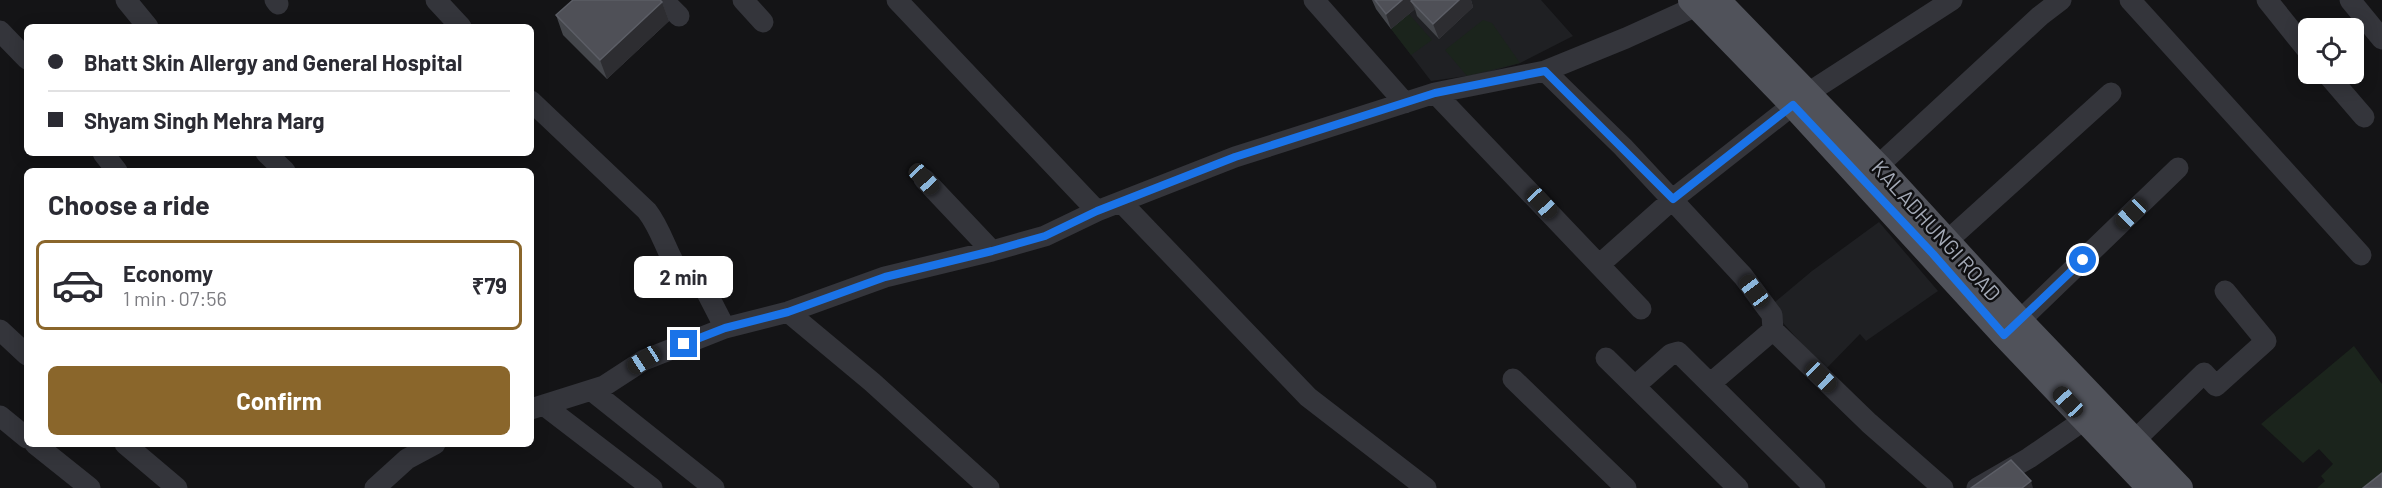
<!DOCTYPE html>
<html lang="en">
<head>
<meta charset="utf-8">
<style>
  body { margin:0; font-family:Barlow,sans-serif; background:#f2f2f3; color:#2b2b33; height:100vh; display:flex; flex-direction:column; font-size:22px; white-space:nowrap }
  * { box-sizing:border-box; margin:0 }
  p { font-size:20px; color:#7c7c81 }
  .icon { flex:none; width:33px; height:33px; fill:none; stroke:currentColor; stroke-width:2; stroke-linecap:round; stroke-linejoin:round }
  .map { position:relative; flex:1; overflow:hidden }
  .details { position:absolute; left:24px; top:168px; width:510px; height:279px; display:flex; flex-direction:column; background:#fff; border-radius:9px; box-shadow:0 3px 15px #0003 }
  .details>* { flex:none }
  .guide { position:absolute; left:24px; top:24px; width:510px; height:132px; border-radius:9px; box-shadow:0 3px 15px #0003; display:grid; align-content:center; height:132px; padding:0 24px; background:#fff }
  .tools { position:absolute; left:2298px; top:18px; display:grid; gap:12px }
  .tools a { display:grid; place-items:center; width:66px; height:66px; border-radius:9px; background:#fff; box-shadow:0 3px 15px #0003; font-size:30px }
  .end { position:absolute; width:27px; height:27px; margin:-14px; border:8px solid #1a73e8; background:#fff; box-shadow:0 0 0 3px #fff }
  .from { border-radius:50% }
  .bubble { position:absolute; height:42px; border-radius:9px; background:#fff; box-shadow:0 3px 15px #0003; font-size:20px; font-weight:700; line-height:42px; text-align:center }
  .car { position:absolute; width:18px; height:36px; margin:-18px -9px; border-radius:8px; box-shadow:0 0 4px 2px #0007; background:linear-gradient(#222 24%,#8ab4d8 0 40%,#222 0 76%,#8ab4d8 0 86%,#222 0) }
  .guide b { display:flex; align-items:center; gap:21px; height:57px; font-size:22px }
  .guide b+b { border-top:2px solid #e1e1e2 }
  .guide i { width:15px; height:15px; background:#2b2b33 }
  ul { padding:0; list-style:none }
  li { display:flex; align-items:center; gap:18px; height:90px; margin:0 12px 9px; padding:0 12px; border:3px solid transparent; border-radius:9px }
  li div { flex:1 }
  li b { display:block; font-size:22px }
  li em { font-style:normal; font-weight:700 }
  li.active { border-color:#8a662b }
  li>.icon { width:54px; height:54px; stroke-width:1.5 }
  h2 { padding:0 24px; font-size:27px; line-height:72px }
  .cta { display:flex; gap:12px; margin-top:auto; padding:12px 24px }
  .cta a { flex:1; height:69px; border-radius:9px; background:#8a662b; color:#fff; font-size:24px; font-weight:700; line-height:69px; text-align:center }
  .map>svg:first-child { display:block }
  .built { fill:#1f2023 }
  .green { fill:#1b241c }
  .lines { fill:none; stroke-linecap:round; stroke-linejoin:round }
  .minor { stroke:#34353b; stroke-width:21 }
  .major { stroke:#50525a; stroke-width:26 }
  .wall { fill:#44464b }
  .shaded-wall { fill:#2d2d31 }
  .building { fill:#4f5057; stroke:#5c5e66; stroke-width:1.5 }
  .route { stroke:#1a73e8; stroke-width:8 }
  .labels { text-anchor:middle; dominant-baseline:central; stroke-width:5; stroke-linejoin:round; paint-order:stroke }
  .street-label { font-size:21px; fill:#a4aab7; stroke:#0f0f11 }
</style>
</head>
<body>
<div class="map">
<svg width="2382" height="488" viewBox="0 0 2382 488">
  <rect width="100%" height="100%" fill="#141416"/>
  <path class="built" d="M 1384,0 L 1541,0 L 1573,36 L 1520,63 L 1481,74 L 1431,81 L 1376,9 L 1386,2 Z
    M 1879,222 L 1938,291 L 1866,341 L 1860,334 L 1825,370 L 1769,307 L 1812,271 Z"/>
  <path class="green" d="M 1409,14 L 1432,40 L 1411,55 L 1391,29 Z
    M 1483,20 L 1492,23 L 1520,63 L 1467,76 L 1445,50 Z
    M 2354,346 L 2382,384 L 2382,488 L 2317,488 L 2325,481 L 2321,476 L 2333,464 L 2319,449 L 2303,463 L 2261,424 Z"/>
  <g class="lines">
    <path class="minor" d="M 126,0 L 148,27
      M 275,0 L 278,4
      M 436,0 L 461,27
      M 663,0 L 679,16
      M 743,0 L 763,22
      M 897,0 L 1097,211
      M 1314,0 L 1405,103
      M 2130,0 L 2361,255
      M 2267,0 L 2308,51
      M 2350,0 L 2382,39
      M 0,31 L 27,59
      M 1545,71 L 1623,147 L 1743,276 L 1772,315 L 1773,330 L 1869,423 L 1943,488
      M 2327,74 L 2364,117
      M 1435,93 L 1641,309
      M 531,101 L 647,211 C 661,229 666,251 678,270 C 686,281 696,280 705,289 L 725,328
      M 103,153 L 117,171
      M 266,153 L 285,171
      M 1866,177 L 2040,16 L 2061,0
      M 924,179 L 992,251
      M 1121,202 L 1308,397 L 1426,488
      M 1936,251 L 2111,93
      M 1599,265 L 1673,199 L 1808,93 L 1952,0
      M 788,312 L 872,382 L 989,488
      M 0,330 L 27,355
      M 2008,332 L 2178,168
      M 1606,358 L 1738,488
      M 1513,379 L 1626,488
      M 1711,383 L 1773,330
      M 1635,386 L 1671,354 L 1678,352 L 1815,488
      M 591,390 L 714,488
      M 545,406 L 652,488
      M 531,409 L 604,386 L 644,360 L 725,328 L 788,312 L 885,277 L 992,251 L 1045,236 L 1097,211 L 1235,157 L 1435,93 L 1545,71 L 1626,38 L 1710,0
      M 0,416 L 27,438
      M 2135,440 L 2204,373 L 2216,386 L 2266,341 L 2225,291
      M 35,444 L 90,488
      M 125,444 L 177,488
      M 375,488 L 407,459 L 435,444
      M 1977,488 L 2029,458 L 2097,411"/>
    <path class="major" d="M 1691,0 L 1793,105 L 2004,335 L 2150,488
      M 1717,0 L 1878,166 L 2020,321 L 2180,488"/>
  </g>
  <path class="wall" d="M 1372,0 L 1471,0 L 1473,7 L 1439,39 L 1417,16 L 1415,9 L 1391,29 L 1376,9 Z
    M 662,2 L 669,21 L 607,79 L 563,35 L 556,15 Z"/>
  <path class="shaded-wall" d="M 1402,0 L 1419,0 L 1411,1 L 1415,9 L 1391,29 L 1386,14 Z
    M 1459,0 L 1471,0 L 1473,7 L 1439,39 L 1433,24 Z
    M 662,2 L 669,21 L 607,79 L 600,60 Z
    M 2031,481 L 2033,488 L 2022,488 Z"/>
  <path class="building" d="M 573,0 L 660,0 L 662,2 L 600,60 L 556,15 Z
    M 1375,0 L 1402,0 L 1386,14 Z
    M 1412,0 L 1459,0 L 1433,24 L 1411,1 Z
    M 2011,460 L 2031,481 L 2022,488 L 1971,488 Z
    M 2382,473 L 2382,488 L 2363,488 Z"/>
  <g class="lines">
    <path class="route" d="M 684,344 L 725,328 L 788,312 L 885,277 L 992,251 L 1045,236 L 1097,211 L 1235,157 L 1435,93 L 1545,71 L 1673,199 L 1793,105 L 1933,254 L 2004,335 L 2083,260"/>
  </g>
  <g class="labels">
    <g class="street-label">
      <text transform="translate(1937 230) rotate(48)">KALADHUNGI ROAD</text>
    </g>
  </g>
</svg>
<div class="tools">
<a><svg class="icon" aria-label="locate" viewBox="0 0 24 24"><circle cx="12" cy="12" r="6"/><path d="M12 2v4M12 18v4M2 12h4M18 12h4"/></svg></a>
</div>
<i class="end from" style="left:2083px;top:260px"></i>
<i class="end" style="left:684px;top:344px"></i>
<div class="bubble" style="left:634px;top:256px;width:99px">2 min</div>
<i class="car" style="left:924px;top:179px;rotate:137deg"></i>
<i class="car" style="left:1542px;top:203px;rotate:137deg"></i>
<i class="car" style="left:2131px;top:214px;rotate:226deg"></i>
<i class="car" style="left:1754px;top:291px;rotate:323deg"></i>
<i class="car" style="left:644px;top:360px;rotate:237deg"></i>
<i class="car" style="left:1821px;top:377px;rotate:134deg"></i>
<i class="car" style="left:2068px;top:402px;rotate:317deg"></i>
<div class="guide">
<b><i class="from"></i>Bhatt Skin Allergy and General Hospital</b>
<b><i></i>Shyam Singh Mehra Marg</b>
</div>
<section class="details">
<h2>Choose a ride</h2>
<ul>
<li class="active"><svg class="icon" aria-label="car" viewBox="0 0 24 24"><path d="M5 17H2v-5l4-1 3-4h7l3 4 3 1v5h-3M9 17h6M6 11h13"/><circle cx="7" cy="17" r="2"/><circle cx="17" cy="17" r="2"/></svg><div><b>Economy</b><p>1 min · 07:56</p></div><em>₹79</em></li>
</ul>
<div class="cta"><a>Confirm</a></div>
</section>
</div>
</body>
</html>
